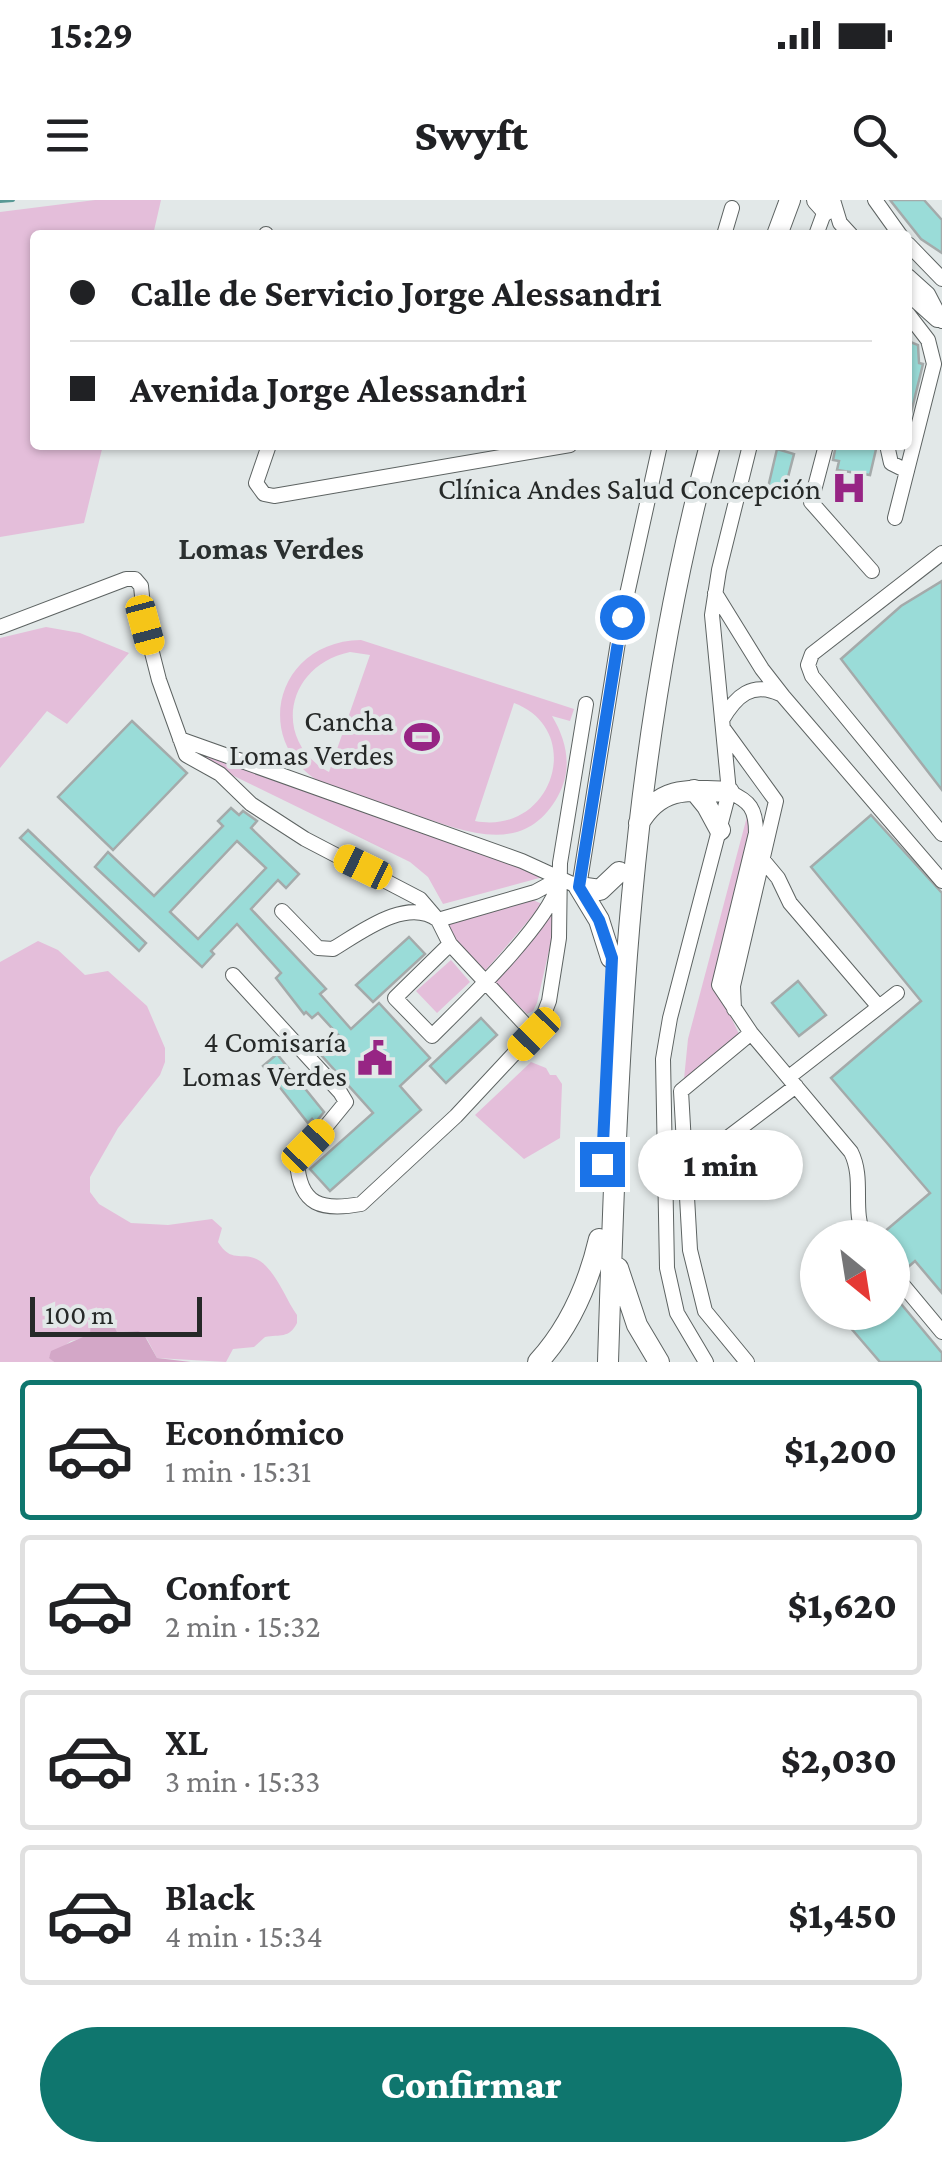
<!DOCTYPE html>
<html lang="es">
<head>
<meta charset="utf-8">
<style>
  body { margin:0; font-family:"Crimson Pro",serif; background:#f2f2f2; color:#202124; height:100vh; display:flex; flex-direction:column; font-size:38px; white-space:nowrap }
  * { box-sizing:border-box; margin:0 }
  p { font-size:32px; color:#757577 }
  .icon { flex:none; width:55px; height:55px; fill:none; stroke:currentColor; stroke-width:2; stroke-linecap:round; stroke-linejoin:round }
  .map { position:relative; height:1162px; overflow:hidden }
  .drawer { display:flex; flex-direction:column; background:#fff; flex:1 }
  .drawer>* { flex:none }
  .banner { position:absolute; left:30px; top:30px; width:882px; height:220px; border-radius:10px; box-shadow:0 2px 8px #0004; display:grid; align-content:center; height:220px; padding:0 40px; background:#fff }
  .needle { width:65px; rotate:150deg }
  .fabs { position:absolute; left:800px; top:1020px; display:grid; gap:20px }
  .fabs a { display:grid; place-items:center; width:110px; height:110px; border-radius:50%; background:#fff; box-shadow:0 2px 8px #0004; font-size:50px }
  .scale { position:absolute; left:30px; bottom:25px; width:172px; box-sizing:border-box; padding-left:10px; border:5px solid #262928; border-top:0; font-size:28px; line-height:35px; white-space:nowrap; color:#262928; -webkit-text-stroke:8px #e2e8e8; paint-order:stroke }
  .end { position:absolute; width:45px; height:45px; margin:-22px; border:12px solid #1a73e8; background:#fff; box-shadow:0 0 0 5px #fff }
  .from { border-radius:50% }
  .bubble { position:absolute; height:70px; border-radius:35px; background:#fff; box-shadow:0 2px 8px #0004; font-size:32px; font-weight:800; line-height:70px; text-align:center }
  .car { position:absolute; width:30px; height:60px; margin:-30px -15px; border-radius:12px; box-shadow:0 0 8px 2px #0007; background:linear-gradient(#f5c518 24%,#345 0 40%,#f5c518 0 76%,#345 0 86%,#f5c518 0) }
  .banner b { display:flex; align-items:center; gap:35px; height:95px; font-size:38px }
  .banner b+b { border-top:2px solid #e0e0e0 }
  .banner i { width:25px; height:25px; background:#202124 }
  ul { padding:18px 0 0; list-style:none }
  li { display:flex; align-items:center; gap:30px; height:140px; margin:0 20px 15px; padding:0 20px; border:5px solid #e0e0e0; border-radius:10px }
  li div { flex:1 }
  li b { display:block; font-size:38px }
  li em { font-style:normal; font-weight:800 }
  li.current { border-color:#0f766e }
  li>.icon { width:90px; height:90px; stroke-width:1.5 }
  .action { display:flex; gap:20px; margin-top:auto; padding:20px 40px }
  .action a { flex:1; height:115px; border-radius:60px; background:#0f766e; color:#fff; font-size:40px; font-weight:800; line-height:115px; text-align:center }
  .status { display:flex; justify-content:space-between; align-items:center; height:70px; padding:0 50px; background:#fff; direction:ltr }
  .status svg { height:28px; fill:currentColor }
  header { display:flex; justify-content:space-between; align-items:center; height:130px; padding:0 40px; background:#fff; font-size:45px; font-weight:800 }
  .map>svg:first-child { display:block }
  .green { fill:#e4beda; fill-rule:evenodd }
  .forest { fill:#d3a7c7 }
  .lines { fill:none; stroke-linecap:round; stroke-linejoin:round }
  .stream { stroke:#589995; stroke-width:4 }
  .building { fill:#9adcd8; stroke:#a4aaaa; stroke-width:2.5; fill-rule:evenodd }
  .minor-casing { stroke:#5d6362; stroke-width:16 }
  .highway-casing { stroke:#5d6362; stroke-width:22 }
  .minor { stroke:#fff; stroke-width:14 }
  .highway { stroke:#fff; stroke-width:20 }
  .route { stroke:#1a73e8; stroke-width:12 }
  .labels { text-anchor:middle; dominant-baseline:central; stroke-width:8; stroke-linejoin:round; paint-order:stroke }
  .poi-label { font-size:30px; fill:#262928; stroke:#e2e8e8; text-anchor:end }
  .neighbourhood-label { font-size:32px; font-weight:bold; fill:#2b3030; stroke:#e2e8e8 }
</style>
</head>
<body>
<div class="status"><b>15:29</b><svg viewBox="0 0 49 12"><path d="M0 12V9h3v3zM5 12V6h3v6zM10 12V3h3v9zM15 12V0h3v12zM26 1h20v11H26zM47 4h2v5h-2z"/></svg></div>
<header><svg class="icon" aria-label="menu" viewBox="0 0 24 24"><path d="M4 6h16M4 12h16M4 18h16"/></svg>Swyft<svg class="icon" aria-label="search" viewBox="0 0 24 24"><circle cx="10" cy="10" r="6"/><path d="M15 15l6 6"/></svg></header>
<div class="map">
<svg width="942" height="1162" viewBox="0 0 942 1162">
  <rect width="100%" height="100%" fill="#e2e8e8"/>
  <path class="green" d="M 95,0 L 161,0 L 153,35 L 35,35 L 35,245 L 103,245 L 84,323 L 0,337 L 0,12 Z
    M 46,427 L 80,433 L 129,453 L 67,524 L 47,511 L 0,568 L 0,438 Z
    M 361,440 L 574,509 L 570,521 L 552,516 C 567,541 573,569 558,596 C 524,658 464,631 413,614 C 384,605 354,595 325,585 C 249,544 275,441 361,440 ZM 350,452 L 370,455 L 329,572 C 271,541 286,465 350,452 ZM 514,503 C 586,530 553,636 475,621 Z
    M 188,546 L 542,675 L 543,677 L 443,704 L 428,677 L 410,662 L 201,560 Z
    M 749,609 L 756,621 L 720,794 L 739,834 L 684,879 L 688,839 Z
    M 533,700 L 542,704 L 540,707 L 485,771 L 453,740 L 448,723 Z
    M 552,710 L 553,733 L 537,803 L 533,811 L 527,814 L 495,782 Z
    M 38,741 L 58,750 L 85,775 L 108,771 L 147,806 L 165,848 L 165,862 L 160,875 L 118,928 L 90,977 L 90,992 L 99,1004 L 131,1023 L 168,1025 L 212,1019 L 222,1028 L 218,1042 C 232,1065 243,1050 260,1061 C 277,1073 285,1098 297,1115 L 297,1123 C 289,1139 280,1134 265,1137 L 254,1147 L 233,1149 L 226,1162 L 157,1158 L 147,1139 L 137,1131 L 117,1132 L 108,1114 L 85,1138 L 71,1141 L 49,1157 L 54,1162 L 0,1162 L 0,762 Z
    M 451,760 L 470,782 L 437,813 L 416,791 Z
    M 531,862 L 546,868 L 550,875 L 556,875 L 562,884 L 560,938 L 524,959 L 475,915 Z"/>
  <path class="forest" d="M 102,1111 L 108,1113 L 117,1132 L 138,1131 L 143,1133 L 157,1158 L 191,1162 L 54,1162 L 49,1158 L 51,1151 L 90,1134 L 91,1120 Z"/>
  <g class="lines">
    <path class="stream" d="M 0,1 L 13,0"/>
  </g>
  <path class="building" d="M 890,0 L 924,0 L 942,20 L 942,53 L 921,39 Z
    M 908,141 L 918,145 L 919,163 L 923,164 L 909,221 Z
    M 836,245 L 877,245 L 870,275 L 837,270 L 839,261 L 833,260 Z
    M 777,249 L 794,254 L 782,300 L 766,296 Z
    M 942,381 L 942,590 L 841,459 L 901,406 Z
    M 132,521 L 187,573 L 113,650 L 58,597 Z
    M 231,608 L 239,615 L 243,611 L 257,621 L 251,628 L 299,674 L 286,688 L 278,680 L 251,709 L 326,789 L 320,794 L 351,829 L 379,803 L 430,858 L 400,886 L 421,910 L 330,991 L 310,969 L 373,913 L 322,856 L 341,838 L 318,813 L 312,818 L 306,812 L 304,814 L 276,778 L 281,773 L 237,724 L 211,751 L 214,754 L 202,767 L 95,667 L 108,652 L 154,696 L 223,626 L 218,621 ZM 237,641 L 266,668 L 198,739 L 170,712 Z
    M 871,615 L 942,693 L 942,1093 L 915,1061 L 907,1068 L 892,1050 L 892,1038 L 877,1038 L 930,993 L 831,878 L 921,801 L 811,667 Z
    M 28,630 L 146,743 L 139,751 L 20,638 Z
    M 409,737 L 425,754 L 373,802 L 356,785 Z
    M 798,781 L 826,815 L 799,836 L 772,803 Z
    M 481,818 L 497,835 L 446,883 L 430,866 Z
    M 277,854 L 324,912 L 315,923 L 312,919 L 308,923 L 263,866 Z
    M 892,1093 L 942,1153 L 942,1162 L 880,1162 L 837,1112 L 892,1112 Z"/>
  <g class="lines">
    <defs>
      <path id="minor" d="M 833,0 L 840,23 L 851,35
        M 875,0 L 900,35
        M 266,35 L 266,34
        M 724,35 L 732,8
        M 816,35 L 827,5
        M 908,44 L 942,79
        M 908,76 L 928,94 L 942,121
        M 908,94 L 937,120
        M 269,245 L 256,283 L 264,294 L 274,296 L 570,245
        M 826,245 L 811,302 L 872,371
        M 887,245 L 891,263 L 907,271
        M 895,318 L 934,164 L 928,140 L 908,114
        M 942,353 L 812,454 L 808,465 L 812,476 L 942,634
        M 715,393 L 762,469 L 783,496 L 942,681
        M 0,427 L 126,379 L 135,379 L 141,386 L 145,425 L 159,480 L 186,555 L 220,574 L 251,604 L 305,639 L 420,699 L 438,720 L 450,744 L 534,834
        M 722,520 C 736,496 752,481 780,494
        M 723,528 L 776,601 L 733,786 L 734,809
        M 180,539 L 522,661 L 579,687 L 622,417 L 660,245
        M 729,592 C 750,601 756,609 756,633 L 719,785 L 751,833 L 851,952 C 865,980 851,1010 865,1038
        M 763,660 L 778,678 L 790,703 L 879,807
        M 282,711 L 318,748 L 333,749 C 360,733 407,696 438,720 L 535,692 L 559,679
        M 450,744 L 395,798 L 432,836 C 463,805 547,725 558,685
        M 233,775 L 340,892 L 346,902 L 297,962 C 300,1006 322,1011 361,1004 L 456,916 L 539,827 L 549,801 L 559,738 L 560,663 L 586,504
        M 789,877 L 897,793
        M 663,970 L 685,970 L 796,886
        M 892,1072 L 942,1132
        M 706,1162 L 677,1113 L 667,1068 L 663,859 L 670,818 L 729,592 L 712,415 L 719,370 L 750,245
        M 747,1162 L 705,1111 L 690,1050 L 681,891 L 751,833"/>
      <path id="highway" d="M 817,0 L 826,10
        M 777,35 L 790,0
        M 694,590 L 707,606 L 720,630
        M 639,623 C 661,585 690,590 729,592
        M 579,687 L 599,720 L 611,758
        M 579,687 L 600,690 L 619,672
        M 618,1068 L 637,1125 L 659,1162
        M 538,1162 C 570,1127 588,1086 599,1039
        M 608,1162 C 618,847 627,551 710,245"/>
    </defs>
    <use href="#minor" class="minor-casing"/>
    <use href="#highway" class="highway-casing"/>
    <use href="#minor" class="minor"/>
    <use href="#highway" class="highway"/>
  </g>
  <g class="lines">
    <path class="route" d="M 602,964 L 612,758 L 599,720 L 579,687 L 622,417"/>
  </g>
  <defs>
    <symbol id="hospital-bare" viewBox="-9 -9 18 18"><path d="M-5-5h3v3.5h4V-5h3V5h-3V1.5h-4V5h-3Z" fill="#972584" stroke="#e2e8e8" stroke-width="2.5" paint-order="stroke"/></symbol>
    <symbol id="stadium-bare" viewBox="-9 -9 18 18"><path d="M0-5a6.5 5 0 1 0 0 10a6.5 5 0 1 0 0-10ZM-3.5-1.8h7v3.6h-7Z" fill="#972584" stroke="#e2e8e8" stroke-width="2.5" paint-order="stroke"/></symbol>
    <symbol id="civic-bare" viewBox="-9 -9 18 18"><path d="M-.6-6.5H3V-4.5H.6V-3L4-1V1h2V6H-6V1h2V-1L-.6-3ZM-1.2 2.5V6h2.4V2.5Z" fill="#972584" stroke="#e2e8e8" stroke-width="2.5" paint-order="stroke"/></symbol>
  </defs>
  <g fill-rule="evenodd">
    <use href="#hospital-bare" x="824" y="263" width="50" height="50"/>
    <use href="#stadium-bare" x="397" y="512" width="50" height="50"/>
    <use href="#civic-bare" x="350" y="833" width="50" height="50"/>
  </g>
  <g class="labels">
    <g class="poi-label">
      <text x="821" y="288">Clínica Andes Salud Concepción</text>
      <text x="394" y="520">Cancha<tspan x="394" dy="34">Lomas Verdes</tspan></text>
      <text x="347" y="841">4 Comisaría<tspan x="347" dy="34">Lomas Verdes</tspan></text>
    </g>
    <g class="neighbourhood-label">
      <text x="271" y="348">Lomas Verdes</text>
    </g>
  </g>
</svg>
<div class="fabs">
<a><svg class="needle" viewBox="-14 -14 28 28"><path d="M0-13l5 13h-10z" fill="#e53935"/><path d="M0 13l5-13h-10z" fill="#757577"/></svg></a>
</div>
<div class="scale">100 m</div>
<i class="end from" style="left:622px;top:417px"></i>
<i class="end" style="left:602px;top:964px"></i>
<div class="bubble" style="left:638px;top:930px;width:165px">1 min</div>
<i class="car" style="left:145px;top:425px;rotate:165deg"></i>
<i class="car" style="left:363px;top:667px;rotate:296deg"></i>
<i class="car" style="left:534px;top:834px;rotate:224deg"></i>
<i class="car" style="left:308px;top:946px;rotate:44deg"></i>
<div class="banner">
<b><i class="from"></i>Calle de Servicio Jorge Alessandri</b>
<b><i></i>Avenida Jorge Alessandri</b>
</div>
</div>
<section class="drawer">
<ul>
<li class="current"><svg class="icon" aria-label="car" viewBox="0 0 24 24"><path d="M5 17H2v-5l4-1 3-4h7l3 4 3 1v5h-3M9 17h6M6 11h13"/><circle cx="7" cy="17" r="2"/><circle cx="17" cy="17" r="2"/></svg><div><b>Económico</b><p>1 min · 15:31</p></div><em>$1,200</em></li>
<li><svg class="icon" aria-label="car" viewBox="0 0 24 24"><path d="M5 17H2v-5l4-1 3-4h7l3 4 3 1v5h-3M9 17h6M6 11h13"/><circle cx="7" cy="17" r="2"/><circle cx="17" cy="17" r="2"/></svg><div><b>Confort</b><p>2 min · 15:32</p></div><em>$1,620</em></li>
<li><svg class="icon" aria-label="car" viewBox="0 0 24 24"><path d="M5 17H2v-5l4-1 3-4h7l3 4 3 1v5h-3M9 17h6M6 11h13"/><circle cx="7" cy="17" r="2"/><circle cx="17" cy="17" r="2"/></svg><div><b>XL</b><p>3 min · 15:33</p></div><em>$2,030</em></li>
<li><svg class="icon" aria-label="car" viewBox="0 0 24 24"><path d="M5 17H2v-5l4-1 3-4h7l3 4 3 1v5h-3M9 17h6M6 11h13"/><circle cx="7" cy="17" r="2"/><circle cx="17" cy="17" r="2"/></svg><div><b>Black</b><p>4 min · 15:34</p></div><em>$1,450</em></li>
</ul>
<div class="action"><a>Confirmar</a></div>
</section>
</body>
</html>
